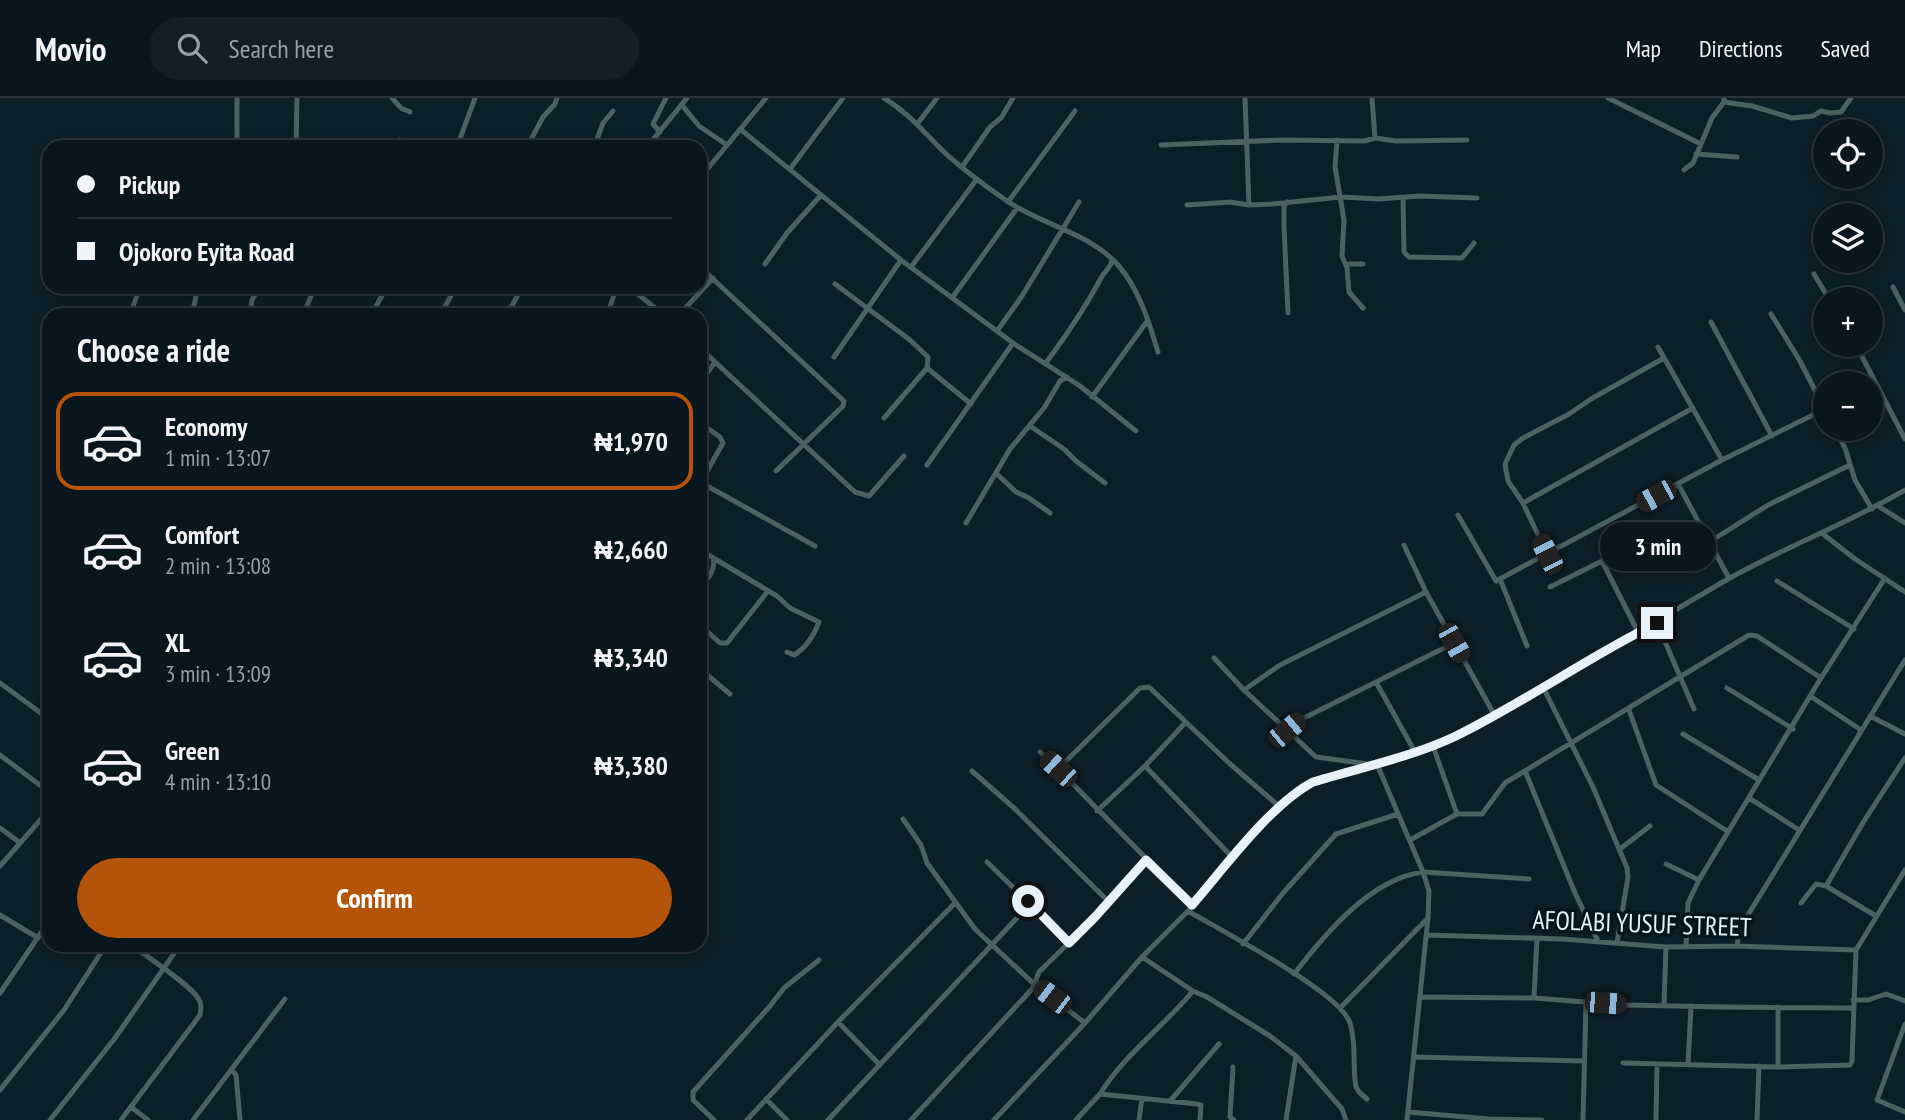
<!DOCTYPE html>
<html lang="en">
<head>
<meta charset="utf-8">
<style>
  body { margin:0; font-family:"PT Sans Narrow",sans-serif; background:#121f26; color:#f1f3f6; height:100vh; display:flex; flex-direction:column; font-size:26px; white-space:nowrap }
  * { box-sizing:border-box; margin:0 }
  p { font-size:23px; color:#999fa4 }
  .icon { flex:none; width:38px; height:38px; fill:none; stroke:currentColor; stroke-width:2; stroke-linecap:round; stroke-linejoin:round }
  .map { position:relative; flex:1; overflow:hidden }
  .side { position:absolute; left:42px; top:210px; width:665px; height:644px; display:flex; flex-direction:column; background:#09161d; border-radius:21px; box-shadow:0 4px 18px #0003,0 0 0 2px #29353b }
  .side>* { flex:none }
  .top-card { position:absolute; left:42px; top:42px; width:665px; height:154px; border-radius:21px; box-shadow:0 4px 18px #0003,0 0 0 2px #29353b; display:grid; align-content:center; height:154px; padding:0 35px; background:#09161d }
  .tools { position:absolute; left:1813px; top:21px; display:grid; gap:14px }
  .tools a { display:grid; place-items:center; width:70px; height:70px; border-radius:50%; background:#09161d; box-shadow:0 4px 18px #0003,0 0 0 2px #29353b; font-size:35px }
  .end { position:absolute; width:32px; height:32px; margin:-16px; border:9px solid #e6f2f8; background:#111; box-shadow:0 0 0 4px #111 }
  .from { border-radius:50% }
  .bubble { position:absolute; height:49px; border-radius:24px; background:#09161d; box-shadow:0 4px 18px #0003,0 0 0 2px #29353b; font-size:23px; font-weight:700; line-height:49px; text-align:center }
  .car { position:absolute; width:21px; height:42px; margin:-21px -10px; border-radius:9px; box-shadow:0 0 5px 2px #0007; background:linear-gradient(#222 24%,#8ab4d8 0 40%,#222 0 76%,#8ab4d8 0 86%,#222 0) }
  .top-card b { display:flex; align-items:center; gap:24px; height:66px; font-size:26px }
  .top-card b+b { border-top:2px solid #29353b }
  .top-card i { width:18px; height:18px; background:#f1f3f6 }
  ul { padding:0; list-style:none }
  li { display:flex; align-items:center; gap:21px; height:98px; margin:0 14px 10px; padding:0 21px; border:4px solid transparent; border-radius:21px }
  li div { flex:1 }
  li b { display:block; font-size:26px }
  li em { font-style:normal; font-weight:700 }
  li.current { border-color:#b45309 }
  li>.icon { width:63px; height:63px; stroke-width:1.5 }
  h2 { padding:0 35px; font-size:32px; line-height:84px }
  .button { display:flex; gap:14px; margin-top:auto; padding:14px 35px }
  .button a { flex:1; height:80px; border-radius:42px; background:#b45309; color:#fff; font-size:28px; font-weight:700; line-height:80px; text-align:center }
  header { display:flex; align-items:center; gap:42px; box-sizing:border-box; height:98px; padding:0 35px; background:#09161d; border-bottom:2px solid #29353b }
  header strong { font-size:33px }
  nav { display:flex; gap:38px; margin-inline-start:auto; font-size:24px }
  .search { width:490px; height:63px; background:#121f26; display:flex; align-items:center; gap:18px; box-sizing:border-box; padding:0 24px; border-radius:38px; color:#999fa4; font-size:26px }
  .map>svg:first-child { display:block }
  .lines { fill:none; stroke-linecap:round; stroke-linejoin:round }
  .minor { stroke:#4b6263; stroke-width:5 }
  .route { stroke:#e6f2f8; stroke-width:9 }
  .labels { text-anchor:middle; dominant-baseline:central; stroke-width:7; stroke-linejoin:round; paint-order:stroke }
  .street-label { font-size:26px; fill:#e6f2f8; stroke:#04151e }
</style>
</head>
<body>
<header>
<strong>Movio</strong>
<div class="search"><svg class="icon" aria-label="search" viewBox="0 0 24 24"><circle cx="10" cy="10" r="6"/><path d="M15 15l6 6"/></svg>Search here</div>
<nav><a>Map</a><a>Directions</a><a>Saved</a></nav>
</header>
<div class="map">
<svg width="1905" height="1022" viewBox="0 0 1905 1022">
  <rect width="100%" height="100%" fill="#0c1e27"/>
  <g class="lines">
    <path class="minor" d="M 392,0 L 401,10 L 410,14
      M 884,0 C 907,14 922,32 940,50 C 960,70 984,87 1007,103 C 1042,127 1090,135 1118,167 C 1139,191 1149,224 1158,254
      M 1245,0 L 1249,107
      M 1372,0 L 1375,40
      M 1608,0 L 1701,46
      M 1724,4 L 1752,8 L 1792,20 L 1813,18 L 1821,13 L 1830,15 L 1841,14 L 1851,0
      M 682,7 L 699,28 L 727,47
      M 918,25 L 937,0
      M 740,31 L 901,162 L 1013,245 L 1080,288 L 1136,333
      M 660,34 L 653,26 L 666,0
      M 1337,42 L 1335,69 L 1344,122 L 1342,158 L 1347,170 L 1349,194 L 1363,210
      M 1161,47 L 1281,42 L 1364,43 L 1375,40 L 1396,43 L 1467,42
      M 237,49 L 237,0
      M 296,49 L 297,0
      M 380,49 L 399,42 L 442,49
      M 457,49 L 475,0
      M 527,49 L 543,19 L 555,6 L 557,0
      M 594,49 L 603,25 L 613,13
      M 647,49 L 687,0
      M 1696,56 L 1737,59
      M 962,69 L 990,29 L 1001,20 L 1013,0
      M 790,71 L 843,0
      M 1684,72 L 1693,65 L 1712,20 L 1724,4 L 1724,0
      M 700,80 L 766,0
      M 1403,100 L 1404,154 L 1409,159 L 1462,160 L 1474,145
      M 1008,104 L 1075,13
      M 1287,104 L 1284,108 L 1284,129 L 1288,215
      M 1187,107 L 1230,104 L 1249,107 L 1272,106 L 1341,99 L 1379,101 L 1419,98 L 1477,100
      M 765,166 L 787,135 L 821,97
      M 1346,166 L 1363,166
      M 700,169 L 844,303 L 843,308 L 776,373
      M 911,169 L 977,81
      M 1814,176 L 1829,201
      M 835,186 L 910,242 L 928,259 L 927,270 L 971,306
      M 629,189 L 664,217
      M 1893,189 L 1905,212
      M 952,200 L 1017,110
      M 1771,216 L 1800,263 L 1825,312
      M 130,217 L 140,189
      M 192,217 L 198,189
      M 250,217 L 252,202 L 259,189
      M 303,217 L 315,189
      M 371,217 L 387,189
      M 440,217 L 456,189
      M 507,217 L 522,189
      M 607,217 L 617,189
      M 679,217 L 713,180
      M 1711,224 L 1772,338
      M 997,233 L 1022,198 L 1079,104
      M 1856,247 L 1905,341
      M 1658,249 L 1722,362
      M 700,250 L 855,394 L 869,398 L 904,358
      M 834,259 L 901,162
      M 1045,266 C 1066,238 1085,210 1101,180 C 1105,172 1111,171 1112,161
      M 700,285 L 715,264
      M 1092,299 L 1148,222
      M 884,320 L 927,270
      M 700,325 L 720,339 L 723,345 L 701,384
      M 1030,328 L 1064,351 L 1076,363 L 1105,385
      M 1835,331 L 1845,350 L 1855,382 L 1872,411
      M 927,367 L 1013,245
      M 996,375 L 1016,394 L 1029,400 L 1050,415
      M 700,384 L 815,448
      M 1678,386 L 1729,480
      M 1523,405 L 1693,310
      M 1878,408 L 1905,425
      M 1458,417 L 1496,483 L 1722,362 L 1825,311
      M 966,425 L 1010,351 L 1044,310 L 1060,283 L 1067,279
      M 1823,436 L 1855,461 L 1905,494
      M 1711,443 L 1768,407 L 1850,367
      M 1404,447 L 1426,494 L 1495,618
      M 700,452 L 777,498 L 790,510 L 819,524 C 814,537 806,550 794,557 L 787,554
      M 1547,456 L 1523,405 L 1508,383 L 1505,366 L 1514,347 L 1523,340 L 1569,316 L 1591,301 L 1664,260
      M 1602,463 L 1675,457
      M 1500,481 L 1527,548
      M 1777,483 L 1854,531
      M 1550,489 L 1602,463 L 1638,534
      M 700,490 C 708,480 716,473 713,460
      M 1657,525 L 1694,611
      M 700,527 L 720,545 L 727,545 L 768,493
      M 1214,560 L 1244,592 L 1316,659 L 1368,666
      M 700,571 L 730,596
      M 1376,584 L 1415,654
      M 0,585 L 49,621
      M 1727,590 L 1793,631
      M 1544,591 L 1593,689 L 1627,770 L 1628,779 L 1617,845
      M 1244,592 L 1280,567 L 1426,494
      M 1810,598 L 1861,632
      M 1629,612 L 1656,687 L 1727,733
      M 1870,618 L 1905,636
      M 1287,632 L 1298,623 L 1454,545
      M 1683,636 L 1759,682
      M 700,650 L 706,656
      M 1040,654 L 1058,671
      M 0,657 L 49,694
      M 1376,664 L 1423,774 L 1429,793 L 1428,820 L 1407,1022
      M 1145,668 L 1233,760
      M 972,673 L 1014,710 L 1108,803
      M 1525,673 L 1575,795 L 1598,843
      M 1749,700 L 1799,732
      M 1097,713 L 1145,668 L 1186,624
      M 1457,716 L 1482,716 L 1505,685 L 1749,537 L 1757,538 L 1821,580
      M 903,721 L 921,747 L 927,765 L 975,831 L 1034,886 L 1085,925
      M 0,730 L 19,744
      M 1410,742 L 1457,716 L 1433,648
      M 1620,751 L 1650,728
      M 1666,766 L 1699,782
      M 0,768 L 49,712
      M 1801,805 L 1816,786 L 1826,788
      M 1030,806 L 1069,845
      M 1192,807 L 1058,671 L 1140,590 L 1149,589 L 1229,665 L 1280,709
      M 1188,813 C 1220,832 1340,894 1350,925 C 1357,946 1352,968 1356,989 L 1359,994 L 1367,1001
      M 0,817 L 38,840
      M 1876,818 L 1826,788 L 1864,723 L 1905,660
      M 1427,837 L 1562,841 L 1666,849 L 1737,848 L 1856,852
      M 1243,846 L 1283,795 L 1336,736 L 1398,716
      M 230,847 L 237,853
      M 1737,848 L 1739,832 L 1743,825 L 1905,562
      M 1686,849 L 1688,805 L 1699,782 L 1821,580 L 1885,480
      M 1142,859 L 1193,893 L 1207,899 L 1270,938 L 1296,958 L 1342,1011 L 1346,1022
      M 1294,876 C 1325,836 1370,781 1423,774 L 1529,781
      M 0,895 L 49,823
      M 1420,899 L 1534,900 L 1624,907 L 1721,909 L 1852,910
      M 1534,900 L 1537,840
      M 1853,902 L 1868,902 L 1886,896 L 1905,903
      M 1664,906 L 1666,849
      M 1340,910 L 1428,820
      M 838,924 L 880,967
      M 1905,926 L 1877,1002 L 1905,1014
      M 1414,959 L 1584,963
      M 1623,965 L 1778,969 L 1850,967 L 1852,963 L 1856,852 L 1905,772
      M 1688,967 L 1691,908
      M 1233,969 L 1230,1019 L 1234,1022
      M 1778,969 L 1778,909
      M 232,972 L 236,977 L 240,1022
      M 0,992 L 64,912 L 106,847
      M 1100,996 C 1124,957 1163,929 1193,893
      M 766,1001 L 787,1022
      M 1171,1002 L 1219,946
      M 131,1009 L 148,1022
      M 1408,1014 L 1489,1021 L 1542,1022
      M 50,1022 L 115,940 L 180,847
      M 121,1022 L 200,917 C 201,911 202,906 198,900 C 188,885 148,860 132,847
      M 193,1022 L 285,901
      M 714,1022 L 693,1002 L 693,994 L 770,908 L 784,890 L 819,862
      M 747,1022 L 838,924 L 955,805
      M 828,1022 L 1030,806 L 987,764
      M 911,1022 L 1033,890 L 1039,874 L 1095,819 L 1146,762
      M 994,1022 L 1085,925 L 1142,859 L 1188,813 L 1258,732 L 1297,692 L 1313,684 C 1358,670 1412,659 1454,639 C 1550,594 1638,532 1730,480 C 1787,448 1849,425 1905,392
      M 1076,1022 L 1100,996 L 1197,1006 L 1201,1007 L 1200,1022
      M 1139,1022 L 1142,1000
      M 1286,1022 L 1296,958
      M 1583,1022 L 1586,904
      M 1656,1022 L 1657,966
      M 1757,1022 L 1759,968"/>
  </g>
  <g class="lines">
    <path class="route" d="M 1028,803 L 1069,845 L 1095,819 L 1146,762 L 1192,807 C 1225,769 1270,707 1313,684 C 1359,670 1412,659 1456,638 C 1525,604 1588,559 1657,525"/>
  </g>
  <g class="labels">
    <g class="street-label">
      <text transform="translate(1642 825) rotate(2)">AFOLABI YUSUF STREET</text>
    </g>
  </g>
</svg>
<div class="tools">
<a><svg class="icon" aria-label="locate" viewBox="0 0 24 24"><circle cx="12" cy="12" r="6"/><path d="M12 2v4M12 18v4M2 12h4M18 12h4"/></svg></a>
<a><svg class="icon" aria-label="layers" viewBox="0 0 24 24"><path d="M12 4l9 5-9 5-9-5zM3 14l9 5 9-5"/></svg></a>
<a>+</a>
<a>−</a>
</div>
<i class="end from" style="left:1028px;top:803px"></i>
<i class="end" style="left:1657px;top:525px"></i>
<div class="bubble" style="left:1600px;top:424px;width:116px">3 min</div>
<i class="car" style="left:1656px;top:398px;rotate:242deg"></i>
<i class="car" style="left:1547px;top:456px;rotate:333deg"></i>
<i class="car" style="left:1454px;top:545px;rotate:151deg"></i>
<i class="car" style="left:1287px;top:632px;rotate:50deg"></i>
<i class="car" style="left:1058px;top:671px;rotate:312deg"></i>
<i class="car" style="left:1052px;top:899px;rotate:307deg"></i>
<i class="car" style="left:1605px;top:905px;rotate:94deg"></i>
<div class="top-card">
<b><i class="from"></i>Pickup</b>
<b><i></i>Ojokoro Eyita Road</b>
</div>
<section class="side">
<h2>Choose a ride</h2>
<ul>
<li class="current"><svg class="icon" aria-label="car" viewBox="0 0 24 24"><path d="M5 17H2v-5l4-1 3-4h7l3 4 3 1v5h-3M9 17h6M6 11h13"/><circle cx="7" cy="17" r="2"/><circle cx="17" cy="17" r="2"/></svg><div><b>Economy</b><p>1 min · 13:07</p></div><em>₦1,970</em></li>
<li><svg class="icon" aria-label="car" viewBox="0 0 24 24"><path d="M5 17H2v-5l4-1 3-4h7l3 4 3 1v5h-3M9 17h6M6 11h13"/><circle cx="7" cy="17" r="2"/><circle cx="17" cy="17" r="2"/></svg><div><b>Comfort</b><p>2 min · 13:08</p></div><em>₦2,660</em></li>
<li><svg class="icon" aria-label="car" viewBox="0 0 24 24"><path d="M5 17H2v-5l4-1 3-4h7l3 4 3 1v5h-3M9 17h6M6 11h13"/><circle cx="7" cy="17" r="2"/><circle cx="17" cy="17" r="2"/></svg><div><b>XL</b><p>3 min · 13:09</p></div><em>₦3,340</em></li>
<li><svg class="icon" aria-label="car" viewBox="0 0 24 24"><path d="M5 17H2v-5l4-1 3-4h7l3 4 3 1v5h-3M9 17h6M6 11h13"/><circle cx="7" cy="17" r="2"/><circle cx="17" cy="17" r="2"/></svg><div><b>Green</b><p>4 min · 13:10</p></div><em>₦3,380</em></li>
</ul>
<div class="button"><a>Confirm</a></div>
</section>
</div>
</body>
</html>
